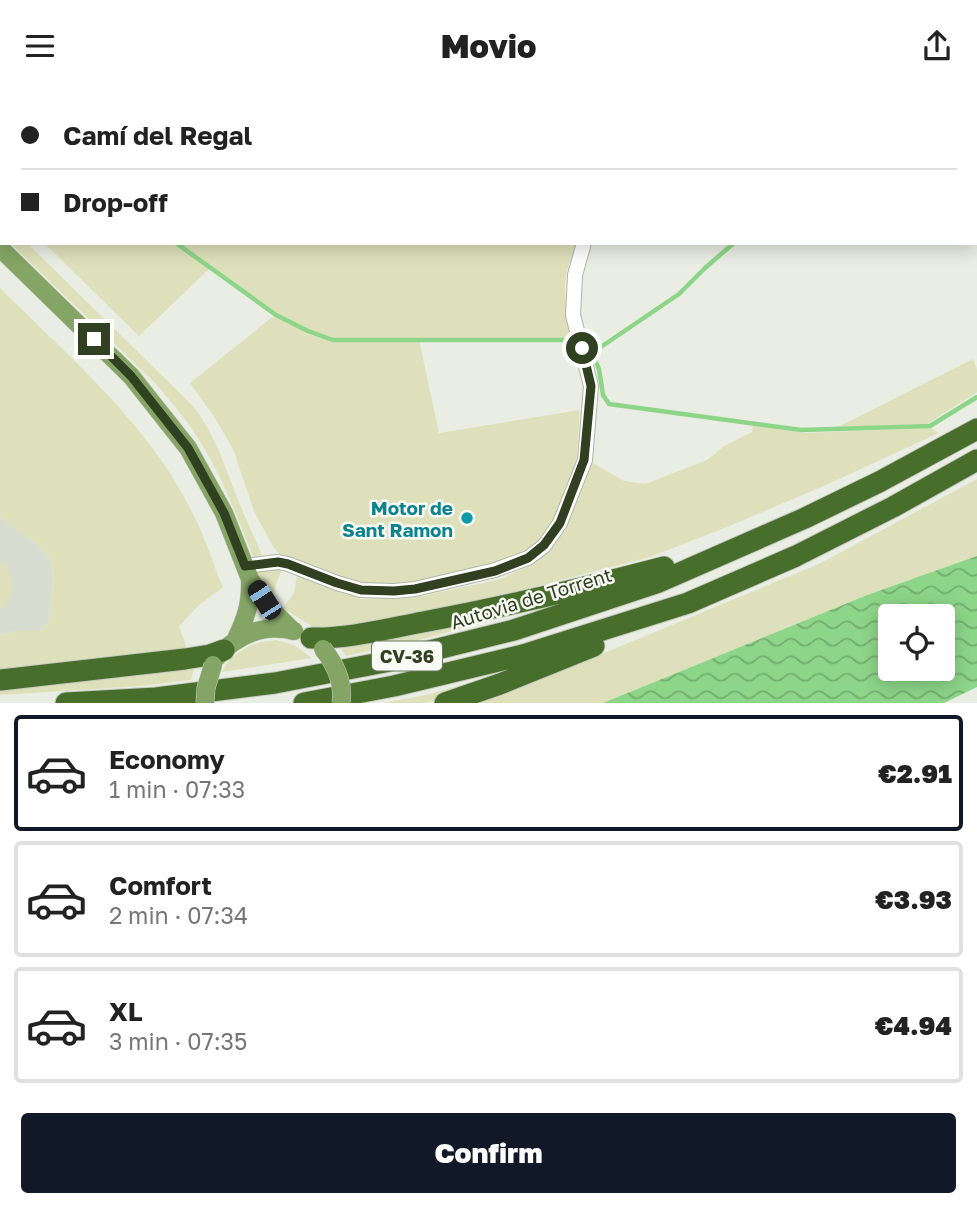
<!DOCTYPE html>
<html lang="en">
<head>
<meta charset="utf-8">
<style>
  body { margin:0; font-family:"Golos Text",sans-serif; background:#f6f6f6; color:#222; height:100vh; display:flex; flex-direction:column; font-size:26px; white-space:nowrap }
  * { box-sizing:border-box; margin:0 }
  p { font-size:23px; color:#767676 }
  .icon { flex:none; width:38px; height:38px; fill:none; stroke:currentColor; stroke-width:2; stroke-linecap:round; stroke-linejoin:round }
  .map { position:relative; height:612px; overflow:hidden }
  .drawer { display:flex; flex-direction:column; background:#fff; flex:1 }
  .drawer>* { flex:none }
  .top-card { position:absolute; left:0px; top:0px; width:978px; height:154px; box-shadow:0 4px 18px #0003; display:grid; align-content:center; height:154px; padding:0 21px; background:#fff }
  .tools { position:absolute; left:878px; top:513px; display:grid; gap:14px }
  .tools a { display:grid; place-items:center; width:77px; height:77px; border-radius:7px; background:#fff; box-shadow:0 4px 18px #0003; font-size:35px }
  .end { position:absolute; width:32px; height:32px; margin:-16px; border:9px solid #304021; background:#fff; box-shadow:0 0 0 4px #fff }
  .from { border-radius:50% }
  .car { position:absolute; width:21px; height:42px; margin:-21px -10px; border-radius:9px; box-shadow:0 0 5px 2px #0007; background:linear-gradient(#222 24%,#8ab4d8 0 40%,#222 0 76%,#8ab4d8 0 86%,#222 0) }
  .top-card b { display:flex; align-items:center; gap:24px; height:66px; font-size:26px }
  .top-card b+b { border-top:2px solid #e0e0e0 }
  .top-card i { width:18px; height:18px; background:#222 }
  ul { padding:12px 0 0; list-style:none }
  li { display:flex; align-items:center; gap:21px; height:116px; margin:0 14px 10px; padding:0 7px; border:4px solid #e0e0e0; border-radius:7px }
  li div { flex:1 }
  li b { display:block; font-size:26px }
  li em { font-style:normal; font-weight:800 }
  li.selected { border-color:#111827 }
  li>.icon { width:63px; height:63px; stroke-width:1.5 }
  .cta { display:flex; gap:14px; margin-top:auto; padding:14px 21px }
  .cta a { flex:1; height:80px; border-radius:7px; background:#111827; color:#fff; font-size:28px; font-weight:800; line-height:80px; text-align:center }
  header { display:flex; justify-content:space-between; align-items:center; height:91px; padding:0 21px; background:#fff; font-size:32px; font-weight:800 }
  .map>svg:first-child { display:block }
  .built { fill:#d9ddd1 }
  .green { fill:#dee0bb }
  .water { fill:url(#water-waves); fill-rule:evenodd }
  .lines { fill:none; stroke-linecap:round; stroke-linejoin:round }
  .stream { stroke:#8dd588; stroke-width:4.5 }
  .minor-casing { stroke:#aeb6a5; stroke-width:16 }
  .major-casing { stroke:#c5cac1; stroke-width:19 }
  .highway-casing { stroke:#c5cac1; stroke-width:23 }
  .minor { stroke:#fff; stroke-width:14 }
  .major { stroke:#84a565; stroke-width:18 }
  .highway { stroke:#486e2b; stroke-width:21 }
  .major-bridge-casing { stroke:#c5cac1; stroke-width:19; stroke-linecap:butt }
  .major-bridge { stroke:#84a565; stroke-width:18 }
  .route { stroke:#304021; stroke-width:9 }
  .culture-dot { fill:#0f9aa8; stroke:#f8faf4; stroke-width:2.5 }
  .labels { text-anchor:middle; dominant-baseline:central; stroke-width:5; stroke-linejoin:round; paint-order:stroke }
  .shield { fill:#f8faf4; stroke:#6c7860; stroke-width:2 }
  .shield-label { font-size:18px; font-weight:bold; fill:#304021 }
  .culture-label { font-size:19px; font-weight:bold; fill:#0d838f; stroke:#f8faf4; text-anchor:end }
  .street-label { font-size:19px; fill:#304021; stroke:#f8faf4 }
</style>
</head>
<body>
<header><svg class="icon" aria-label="menu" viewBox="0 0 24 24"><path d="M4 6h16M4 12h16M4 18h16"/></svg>Movio<svg class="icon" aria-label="share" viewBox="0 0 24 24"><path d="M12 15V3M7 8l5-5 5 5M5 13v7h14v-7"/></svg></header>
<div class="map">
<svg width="977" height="612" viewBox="0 0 977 612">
  <defs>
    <pattern id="water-waves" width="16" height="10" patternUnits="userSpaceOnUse" patternTransform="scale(1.75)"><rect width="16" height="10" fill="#8dd588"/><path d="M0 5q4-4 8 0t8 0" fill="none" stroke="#74ae6f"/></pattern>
  </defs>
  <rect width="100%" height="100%" fill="#eaede3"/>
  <path class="built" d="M 0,426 L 40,456 L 51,470 L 54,487 L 49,529 L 40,540 L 16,540 L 0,544 Z"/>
  <path class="green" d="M 0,0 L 257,0 L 261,2 L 2,2 L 2,110 L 0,109 Z
    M 705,0 L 862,0 L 864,2 L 707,2 Z
    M 10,152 L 27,152 L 194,316 C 217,348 224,373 238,409 C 246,428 254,446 262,464 L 254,468 C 236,422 218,375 190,335 C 179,320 167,306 155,292 Z
    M 44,152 L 578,152 C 574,162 568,173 566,184 C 562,205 568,229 575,249 L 419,249 L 439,342 L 580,319 L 576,374 L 547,445 L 532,460 L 514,469 L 448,486 L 399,494 L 365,494 L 320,480 L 292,469 L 277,461 L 271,452 L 254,420 L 233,358 L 215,327 L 190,292 L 275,224 L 210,177 L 139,245 Z
    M 0,197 C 67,264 152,336 193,423 C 205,446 213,472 223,497 L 200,513 L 179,535 L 187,558 L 0,580 L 0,544 L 16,540 L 40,540 L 49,529 L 54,487 L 51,470 L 40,456 L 0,426 Z
    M 973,268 L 977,278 L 977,301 L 927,333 L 838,336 Z
    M 753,334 L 804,342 L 931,337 L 939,342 L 826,394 L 727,436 L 650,466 L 426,524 L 318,539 L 283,517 L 294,502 L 297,484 L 328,497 L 362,508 L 412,507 L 497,489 L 532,474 L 553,454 L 567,432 L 591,371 L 624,390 L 645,393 L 707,369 L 724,355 L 752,341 Z
    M 977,388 L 977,465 L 867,504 L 603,612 L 470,612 L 549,585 L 821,472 Z
    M 5,471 C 13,484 15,510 0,518 L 0,475 Z
    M 272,478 L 282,478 L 276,493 L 273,509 L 257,481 Z
    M 545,515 L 419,549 L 346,565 L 338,554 Z
    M 276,549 L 294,554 L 312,567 L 222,581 C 234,559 253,551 276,549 Z
    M 526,576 L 440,608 L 424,612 L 383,612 L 426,604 Z
    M 194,578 L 191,589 L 140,595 L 0,604 L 0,599 Z"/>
  <path class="water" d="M 977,465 L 977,596 L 944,612 L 603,612 L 867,504 ZM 891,525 L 943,525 L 943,578 L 891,578 Z"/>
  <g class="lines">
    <path class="stream" d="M 899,2 L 901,0
      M 0,36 L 2,37
      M 176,152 L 276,224 L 308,240 L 333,249 L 575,249
      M 734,152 L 705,177 L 679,203 L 592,262 L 599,278 L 603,304 L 609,313 L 801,339 L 930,335 L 977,306"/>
    <defs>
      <path id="minor" d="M 633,2 L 634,0
        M 245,475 L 278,471 L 288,473 L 337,492 L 361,499 L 394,500 L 415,498 L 495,479 L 528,467 L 544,455 L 560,432 L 585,369 L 591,295 L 573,224 L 575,184 L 584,152"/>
      <path id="major" d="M 0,157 L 131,285 L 188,357 L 224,422 L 250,488 L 269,516 L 293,540
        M 235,550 C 246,527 251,513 250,488
        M 216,567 C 237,544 263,532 294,540"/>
      <path id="highway" d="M 311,547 C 348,548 386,538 423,531 C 504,516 584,497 664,476
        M 0,589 L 185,568 L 210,564 L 224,559
        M 66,612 L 156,607 L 275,592 L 385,571 L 514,539 L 659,491 L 805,427 L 879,391 L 977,338
        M 304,612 L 394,595 L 523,564 L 688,512 L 796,465 L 893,416 L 977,369
        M 445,612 L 500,593 L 594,555"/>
    </defs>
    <use href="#minor" class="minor-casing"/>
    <use href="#major" class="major-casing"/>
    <use href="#highway" class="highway-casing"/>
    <use href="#minor" class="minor"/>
    <use href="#major" class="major"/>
    <use href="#highway" class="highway"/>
    <defs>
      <path id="major-bridge" d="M 323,558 C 336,574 344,591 341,612
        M 205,612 L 206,597 L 213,574"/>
    </defs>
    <use href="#major-bridge" class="major-bridge-casing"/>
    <use href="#major-bridge" class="major-bridge"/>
  </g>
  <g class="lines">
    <path class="route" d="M 94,248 L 131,285 L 188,357 L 224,422 L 245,475 L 278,471 L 288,473 L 337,492 L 361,499 L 394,500 L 415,498 L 495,480 L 528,467 L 544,454 L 560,432 L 584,369 L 591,295 L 582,257"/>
  </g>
  <circle class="culture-dot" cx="467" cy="427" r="7"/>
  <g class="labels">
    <rect class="shield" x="372" y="550.5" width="70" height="29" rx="5"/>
    <g class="shield-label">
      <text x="407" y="565">CV-36</text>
    </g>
    <g class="culture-label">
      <text x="453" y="416">Motor de<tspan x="453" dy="22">Sant Ramon</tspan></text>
    </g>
    <g class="street-label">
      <text transform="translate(531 507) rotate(-17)">Autovia de Torrent</text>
    </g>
  </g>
</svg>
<div class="tools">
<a><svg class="icon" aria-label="locate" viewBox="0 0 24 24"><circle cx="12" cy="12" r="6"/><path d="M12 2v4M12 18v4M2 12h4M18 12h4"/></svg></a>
</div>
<i class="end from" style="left:582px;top:257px"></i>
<i class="end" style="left:94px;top:248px"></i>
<i class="car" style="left:264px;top:509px;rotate:327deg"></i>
<div class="top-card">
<b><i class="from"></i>Camí del Regal</b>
<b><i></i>Drop-off</b>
</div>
</div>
<section class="drawer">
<ul>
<li class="selected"><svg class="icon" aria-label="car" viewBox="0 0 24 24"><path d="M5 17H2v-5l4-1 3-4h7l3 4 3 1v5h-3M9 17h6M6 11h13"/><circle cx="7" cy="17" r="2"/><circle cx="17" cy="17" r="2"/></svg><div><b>Economy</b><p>1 min · 07:33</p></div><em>€2.91</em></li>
<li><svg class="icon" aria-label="car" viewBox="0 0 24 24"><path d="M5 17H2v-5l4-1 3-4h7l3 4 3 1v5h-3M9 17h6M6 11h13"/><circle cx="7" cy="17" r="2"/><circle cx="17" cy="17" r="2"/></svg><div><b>Comfort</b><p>2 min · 07:34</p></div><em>€3.93</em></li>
<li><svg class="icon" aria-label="car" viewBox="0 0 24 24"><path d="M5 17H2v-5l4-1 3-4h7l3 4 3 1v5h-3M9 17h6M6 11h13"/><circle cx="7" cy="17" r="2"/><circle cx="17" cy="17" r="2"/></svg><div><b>XL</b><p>3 min · 07:35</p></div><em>€4.94</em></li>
</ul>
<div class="cta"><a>Confirm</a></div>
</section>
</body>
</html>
